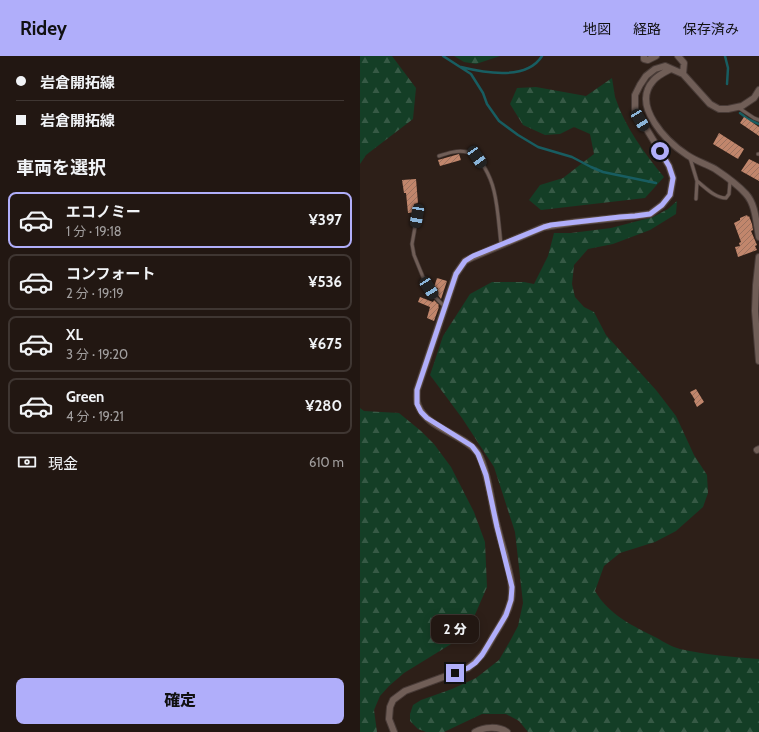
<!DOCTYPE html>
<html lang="ja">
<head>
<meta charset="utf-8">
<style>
  body { margin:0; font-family:Cabin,"Noto Sans JP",sans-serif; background:#2e2420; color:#f1f3f6; height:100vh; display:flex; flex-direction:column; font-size:15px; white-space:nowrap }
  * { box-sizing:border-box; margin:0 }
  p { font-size:13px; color:#a29f9f }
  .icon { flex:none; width:22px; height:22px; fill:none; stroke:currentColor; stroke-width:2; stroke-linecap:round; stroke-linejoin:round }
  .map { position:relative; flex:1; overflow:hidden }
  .sheet { display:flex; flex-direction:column; background:#221712; width:360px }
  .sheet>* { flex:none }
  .hud { display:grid; align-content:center; height:88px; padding:0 16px; background:#221712 }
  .end { position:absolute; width:18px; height:18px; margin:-9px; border:5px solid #b0aefa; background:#111; box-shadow:0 0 0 2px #111 }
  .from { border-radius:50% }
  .bubble { position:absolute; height:28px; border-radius:8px; background:#221712; box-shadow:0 2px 10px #0003,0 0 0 1px #3f3632; font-size:13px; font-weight:800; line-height:28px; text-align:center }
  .car { position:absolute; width:12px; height:24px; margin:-12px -6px; border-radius:5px; box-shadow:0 0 3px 1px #0007; background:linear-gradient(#222 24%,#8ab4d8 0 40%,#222 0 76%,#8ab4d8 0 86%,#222 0) }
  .hud b { display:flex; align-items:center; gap:14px; height:38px; font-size:15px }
  .hud b+b { border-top:1px solid #3f3632 }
  .hud i { width:10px; height:10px; background:#f1f3f6 }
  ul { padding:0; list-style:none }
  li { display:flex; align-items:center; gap:12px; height:56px; margin:0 8px 6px; padding:0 8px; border:2px solid #3f3632; border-radius:8px }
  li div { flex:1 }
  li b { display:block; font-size:15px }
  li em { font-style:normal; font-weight:800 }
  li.current { border-color:#b0aefa }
  li>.icon { width:36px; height:36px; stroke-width:1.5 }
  h2 { padding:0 16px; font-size:18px; line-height:48px }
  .pay { display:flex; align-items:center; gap:10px; height:44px; padding:0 16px; font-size:15px }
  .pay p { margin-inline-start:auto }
  .primary-button { display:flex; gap:8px; margin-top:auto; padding:8px 16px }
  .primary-button a { flex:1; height:46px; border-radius:8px; background:#b0aefa; color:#111; font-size:16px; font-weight:800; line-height:46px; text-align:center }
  header { display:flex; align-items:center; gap:24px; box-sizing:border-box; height:56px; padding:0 20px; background:#b0aefa; color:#111 }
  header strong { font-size:19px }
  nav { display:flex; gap:22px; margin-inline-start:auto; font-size:14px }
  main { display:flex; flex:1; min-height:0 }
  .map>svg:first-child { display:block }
  .forest { fill:url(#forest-firs) }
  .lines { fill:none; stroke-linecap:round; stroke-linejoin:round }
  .stream { stroke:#185d61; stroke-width:2.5 }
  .building { fill:url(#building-hatch) }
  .lane-casing { stroke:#483b37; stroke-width:4.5 }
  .street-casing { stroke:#483b37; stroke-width:8 }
  .lane { stroke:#705e57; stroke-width:3 }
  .street { stroke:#705e57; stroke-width:6 }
  .route { stroke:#b0aefa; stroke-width:5 }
</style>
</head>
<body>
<header>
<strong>Ridey</strong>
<nav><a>地図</a><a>経路</a><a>保存済み</a></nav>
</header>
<main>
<section class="sheet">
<div class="hud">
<b><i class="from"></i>岩倉開拓線</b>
<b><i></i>岩倉開拓線</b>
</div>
<h2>車両を選択</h2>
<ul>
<li class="current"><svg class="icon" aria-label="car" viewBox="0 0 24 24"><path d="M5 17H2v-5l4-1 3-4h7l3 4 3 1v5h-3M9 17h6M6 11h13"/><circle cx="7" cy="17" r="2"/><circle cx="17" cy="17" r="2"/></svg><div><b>エコノミー</b><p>1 分 · 19:18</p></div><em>¥397</em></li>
<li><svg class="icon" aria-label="car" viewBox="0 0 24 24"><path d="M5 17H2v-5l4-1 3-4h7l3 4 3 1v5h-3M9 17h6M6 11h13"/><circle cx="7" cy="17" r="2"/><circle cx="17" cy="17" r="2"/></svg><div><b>コンフォート</b><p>2 分 · 19:19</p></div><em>¥536</em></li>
<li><svg class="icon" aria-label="car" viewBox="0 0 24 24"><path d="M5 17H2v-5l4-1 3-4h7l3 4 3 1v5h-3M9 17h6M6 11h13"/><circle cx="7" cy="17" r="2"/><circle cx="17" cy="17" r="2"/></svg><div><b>XL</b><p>3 分 · 19:20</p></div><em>¥675</em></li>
<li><svg class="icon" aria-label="car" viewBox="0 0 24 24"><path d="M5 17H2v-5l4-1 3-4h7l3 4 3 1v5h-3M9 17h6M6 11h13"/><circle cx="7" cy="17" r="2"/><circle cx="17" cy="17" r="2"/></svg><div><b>Green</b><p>4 分 · 19:21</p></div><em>¥280</em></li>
</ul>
<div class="pay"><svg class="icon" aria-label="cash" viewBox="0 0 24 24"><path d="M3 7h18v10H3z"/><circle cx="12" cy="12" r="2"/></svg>現金<p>610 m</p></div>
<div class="primary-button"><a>確定</a></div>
</section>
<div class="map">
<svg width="399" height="676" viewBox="0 0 399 676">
  <defs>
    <pattern id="forest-firs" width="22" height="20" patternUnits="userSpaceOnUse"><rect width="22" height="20" fill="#143e26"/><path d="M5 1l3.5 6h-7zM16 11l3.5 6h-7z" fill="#365945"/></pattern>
    <pattern id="building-hatch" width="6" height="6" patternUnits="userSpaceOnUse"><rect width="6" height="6" fill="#c1866c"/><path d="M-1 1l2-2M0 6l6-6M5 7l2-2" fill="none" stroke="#9c725f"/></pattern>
  </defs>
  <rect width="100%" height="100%" fill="#2d1f18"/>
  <path class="forest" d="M 0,0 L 32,0 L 56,32 L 53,63 L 6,99 L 0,108 Z
    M 94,0 L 140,0 L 116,8 L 104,6 Z
    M 252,22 C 253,28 254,35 255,41 C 265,71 284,97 304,121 L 285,142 L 181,154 L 169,144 L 180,129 L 203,122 L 234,98 L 230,78 L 214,71 L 200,78 L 185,79 L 163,69 L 150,48 L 157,32 L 176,31 L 226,40 Z
    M 317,145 L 316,158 L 290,174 L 253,188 L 228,193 L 214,209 L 212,228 L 215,241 L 224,251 L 234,256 L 246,279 L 296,334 L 316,360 L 334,399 L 347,419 L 348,437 L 343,451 L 316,475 L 295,486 L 260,497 L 244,510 L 235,535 C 249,559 273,570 297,582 C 304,586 312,591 320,593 C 346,599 373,601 399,603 L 399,676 L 168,676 L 159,665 L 146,658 L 122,658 L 84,676 L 66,676 L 58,673 L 50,665 L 50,658 L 53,649 L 61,644 L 92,633 L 116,622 L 139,604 L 150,585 L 158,570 L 163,547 L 155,476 L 134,411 L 102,362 L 70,319 L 83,280 L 110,238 L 132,226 L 164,226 L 174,228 L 188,200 L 194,177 L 211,177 L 251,172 L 293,161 L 308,153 Z
    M 0,352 L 4,355 L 39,357 L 61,375 L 74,388 L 91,411 L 114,456 L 125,486 L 127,531 L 114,561 L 96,585 L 44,617 L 29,630 L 20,640 L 14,654 L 17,676 L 0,676 Z"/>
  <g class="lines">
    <path class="stream" d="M 83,0 L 111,18 L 123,37 L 127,48 L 139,65 L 158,79 L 178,91 L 212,101 L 231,111 L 243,116 L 296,127
      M 365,0 L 368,12 L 367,28
      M 101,11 C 125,17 167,24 182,0
      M 380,57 L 388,63 L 399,68"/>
  </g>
  <path class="building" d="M 384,61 L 399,71 L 399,80 L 380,67 Z
    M 359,77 L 384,93 L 378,103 L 353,88 Z
    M 99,98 L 101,104 L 80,110 L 78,104 Z
    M 389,103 L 399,108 L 399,125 L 381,115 Z
    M 56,123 L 58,147 L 54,148 L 56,156 L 48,157 L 46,137 L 44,137 L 42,124 Z
    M 387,159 L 388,161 L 389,160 L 392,168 L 393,174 L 391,175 L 397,189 L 395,190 L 397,194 L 378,201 L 375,191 L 380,190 L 379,187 L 381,186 L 374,167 L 380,164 L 380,162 Z
    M 77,222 L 87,225 L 81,243 L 76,237 L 78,232 L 74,231 Z
    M 60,241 L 73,246 L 74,244 L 79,249 L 78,250 L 79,251 L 74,265 L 67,262 L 70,251 L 58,246 Z
    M 336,333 L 344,346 L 337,351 L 334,345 L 335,344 L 330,336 Z"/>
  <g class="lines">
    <defs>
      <path id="lane" d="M 379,52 L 394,62 L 399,64
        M 398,98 L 399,98
        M 79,100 C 88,97 97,94 107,96 C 121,99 131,122 134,135 C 138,151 139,171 141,188
        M 330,102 L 337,125 L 336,143
        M 337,125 C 346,132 355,142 366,142 L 369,138 L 370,125
        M 57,160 L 52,188 L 54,199 L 63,221 L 76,242 L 85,251"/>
      <path id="street" d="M 284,0 L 284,3 L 288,4 L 296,0
        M 318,0 L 324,7 L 323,18
        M 311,13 C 305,16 298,19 293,25 C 271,50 307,86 327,99 C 336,105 346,108 355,113 C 364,119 379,130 386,138 C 396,149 396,167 399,181
        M 399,201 L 396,229 L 395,255 L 399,305
        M 397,394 L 399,393
        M 34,676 L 29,663 L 30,651 L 33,644 L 45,635 L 108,612 C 121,603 126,593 134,579 C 141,568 148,557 151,544 C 154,528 148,514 145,499 C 141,485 137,471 134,457 C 131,441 126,409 117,396 C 103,378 66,372 58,349 C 56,345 57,339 57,334 L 96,218 L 105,205 L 113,201 L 184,171 L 216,166 L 275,160 L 290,158 L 302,149 L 310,139 L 313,122 L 309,110 L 275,54 L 275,39 L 280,29 L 286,20 L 295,13 L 305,10 L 323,18 L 350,48 L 359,53 L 368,53 L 382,50 L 394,42 L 399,34
        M 115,676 C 124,671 138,670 147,676"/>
    </defs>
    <use href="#lane" class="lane-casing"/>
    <use href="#street" class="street-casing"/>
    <use href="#lane" class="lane"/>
    <use href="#street" class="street"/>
  </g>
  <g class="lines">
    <path class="route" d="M 95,617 L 108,612 L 115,607 L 122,599 L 146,559 L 151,544 L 152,531 L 137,471 L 126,419 L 118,398 L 112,390 L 67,362 L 61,356 L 57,348 L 57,334 L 96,218 L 105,205 L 113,200 L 184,171 L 191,169 L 260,161 L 275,160 L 290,158 L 302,149 L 310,139 L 313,122 L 309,110 L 300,95"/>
  </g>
</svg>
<i class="end from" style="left:300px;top:95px"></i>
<i class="end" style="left:95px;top:617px"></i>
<div class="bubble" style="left:71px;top:559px;width:48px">2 分</div>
<i class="car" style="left:280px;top:64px;rotate:149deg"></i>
<i class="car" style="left:117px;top:101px;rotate:145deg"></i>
<i class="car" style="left:57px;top:160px;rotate:190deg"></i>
<i class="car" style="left:69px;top:232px;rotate:147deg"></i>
</div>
</main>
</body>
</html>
